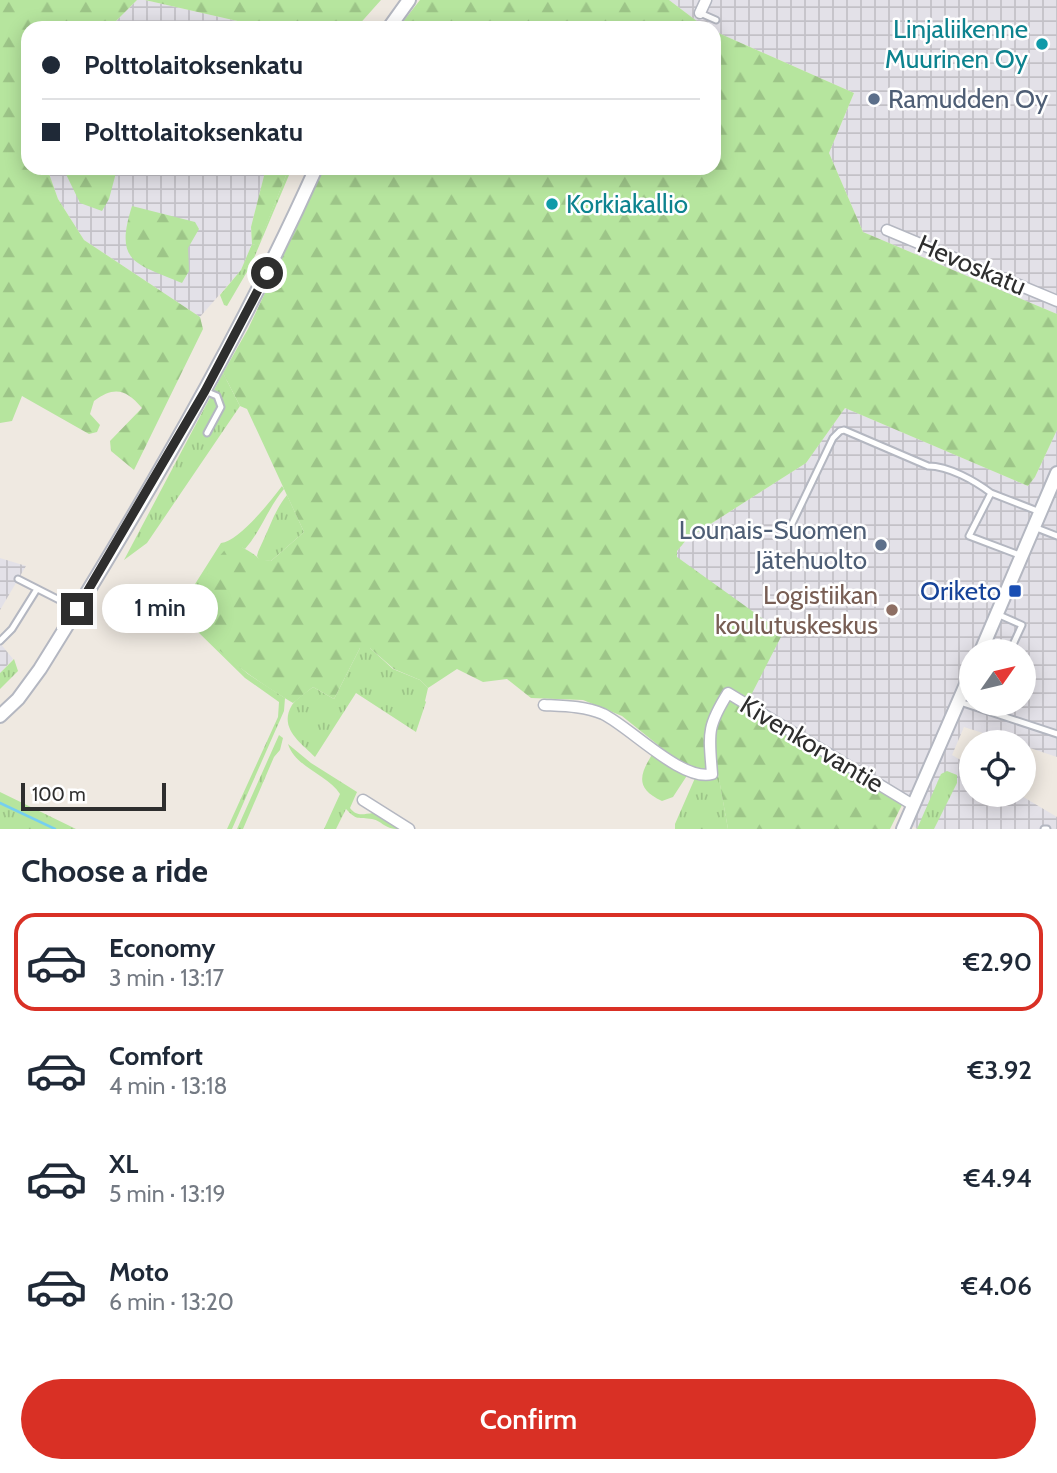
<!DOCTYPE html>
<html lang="en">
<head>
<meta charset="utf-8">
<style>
  body { margin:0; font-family:Cabin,sans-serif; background:#f6f6f7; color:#1f2937; height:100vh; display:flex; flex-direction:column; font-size:26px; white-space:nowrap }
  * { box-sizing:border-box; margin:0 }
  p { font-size:23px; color:#747a83 }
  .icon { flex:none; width:38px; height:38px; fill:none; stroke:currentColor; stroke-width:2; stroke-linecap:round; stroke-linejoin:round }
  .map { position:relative; height:829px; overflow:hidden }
  .side { display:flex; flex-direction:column; background:#fff; flex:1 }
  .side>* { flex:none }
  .guide { position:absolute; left:21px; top:21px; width:700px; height:154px; border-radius:21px; box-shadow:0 4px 18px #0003; display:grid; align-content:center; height:154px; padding:0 21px; background:#fff }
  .needle { width:46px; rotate:56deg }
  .controls { position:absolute; left:959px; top:639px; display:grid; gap:14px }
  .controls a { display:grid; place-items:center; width:77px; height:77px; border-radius:50%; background:#fff; box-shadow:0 4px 18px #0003; font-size:35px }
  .scale { position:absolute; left:21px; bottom:18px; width:145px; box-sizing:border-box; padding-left:7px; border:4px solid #2e2e2e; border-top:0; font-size:19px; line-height:24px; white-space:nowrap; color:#2e2e2e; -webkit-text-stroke:5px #fff; paint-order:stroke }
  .end { position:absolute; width:32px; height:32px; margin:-16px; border:9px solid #2e2e2e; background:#fff; box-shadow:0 0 0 4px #fff }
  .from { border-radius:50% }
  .bubble { position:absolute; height:49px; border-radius:24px; background:#fff; box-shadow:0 4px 18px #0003; font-size:23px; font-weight:600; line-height:49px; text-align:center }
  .guide b { display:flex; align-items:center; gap:24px; height:66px; font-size:26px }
  .guide b+b { border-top:2px solid #e0e1e3 }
  .guide i { width:18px; height:18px; background:#1f2937 }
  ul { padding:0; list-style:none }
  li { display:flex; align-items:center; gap:21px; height:98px; margin:0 14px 10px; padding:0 7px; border:4px solid transparent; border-radius:21px }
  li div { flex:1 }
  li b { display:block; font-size:26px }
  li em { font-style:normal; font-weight:600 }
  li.active { border-color:#d93025 }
  li>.icon { width:63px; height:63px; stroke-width:1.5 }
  h2 { padding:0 21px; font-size:32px; line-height:84px }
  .action { display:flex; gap:14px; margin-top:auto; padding:14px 21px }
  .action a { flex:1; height:80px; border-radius:42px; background:#d93025; color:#fff; font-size:28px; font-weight:600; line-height:80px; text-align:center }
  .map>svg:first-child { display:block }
  .industrial { fill:url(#industrial-grid); fill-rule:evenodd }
  .grass { fill:url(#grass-tufts) }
  .forest { fill:url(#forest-firs) }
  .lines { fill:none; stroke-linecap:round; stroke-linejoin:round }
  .stream { stroke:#75cff0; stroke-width:2.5 }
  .service-casing { stroke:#b4b7c1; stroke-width:9 }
  .minor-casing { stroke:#b4b7c1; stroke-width:13 }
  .tertiary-casing { stroke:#b4b7c1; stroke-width:16 }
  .service { stroke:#fff; stroke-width:5 }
  .minor { stroke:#fff; stroke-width:10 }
  .tertiary { stroke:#fff; stroke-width:12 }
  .route { stroke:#2e2e2e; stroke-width:9 }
  .culture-dot { fill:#0f9aa8; stroke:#fff; stroke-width:2.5 }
  .service-dot { fill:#5c6f8a; stroke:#fff; stroke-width:2.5 }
  .transit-dot { fill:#1a4fb4; stroke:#fff; stroke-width:2.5 }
  .education-dot { fill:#8d6e63; stroke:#fff; stroke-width:2.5 }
  .labels { text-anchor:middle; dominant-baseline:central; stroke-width:5; stroke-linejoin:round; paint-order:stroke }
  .culture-label { font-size:26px; fill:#0d838f; stroke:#fff; text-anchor:end }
  .service-label { font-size:26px; fill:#4e5e75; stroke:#fff; text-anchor:start }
  .street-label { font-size:26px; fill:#2e2e2e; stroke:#fff }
  .transit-label { font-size:26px; fill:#164399; stroke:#fff; text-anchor:end }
  .education-label { font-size:26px; fill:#785e54; stroke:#fff; text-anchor:end }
</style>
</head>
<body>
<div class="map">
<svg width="1057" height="829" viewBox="0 0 1057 829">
  <defs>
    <pattern id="industrial-grid" width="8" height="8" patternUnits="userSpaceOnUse" patternTransform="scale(1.75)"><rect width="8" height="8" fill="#e3e1e8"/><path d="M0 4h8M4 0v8" fill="none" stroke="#c3c1c7"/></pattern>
    <pattern id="grass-tufts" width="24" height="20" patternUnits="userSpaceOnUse" patternTransform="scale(1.75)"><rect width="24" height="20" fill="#b6e59e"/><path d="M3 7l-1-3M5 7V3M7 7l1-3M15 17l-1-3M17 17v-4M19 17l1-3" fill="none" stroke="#9dc588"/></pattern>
    <pattern id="forest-firs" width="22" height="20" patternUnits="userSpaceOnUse" patternTransform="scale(1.75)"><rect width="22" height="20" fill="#b6e59e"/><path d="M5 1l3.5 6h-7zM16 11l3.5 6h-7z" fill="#9dc588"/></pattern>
  </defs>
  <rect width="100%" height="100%" fill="#efe9e1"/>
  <path class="industrial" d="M 137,0 L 145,0 L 268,28 L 109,28 Z
    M 669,0 L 1057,0 L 1057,314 L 863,232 L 829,153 L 854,93 L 714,31 L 714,28 L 706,28 Z
    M 47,168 L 266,168 L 251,227 L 252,244 L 241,270 L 200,317 L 84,240 L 58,199 Z
    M 845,408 L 1028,486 L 1035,477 L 1057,430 L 1057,757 L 1024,746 L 1024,742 L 1011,742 L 964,727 L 952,755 L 971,766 L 971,794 L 1020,795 L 1057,817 L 1057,829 L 917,829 L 906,821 L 905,799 L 746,703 L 676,557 L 677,551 L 687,539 L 806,463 ZM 971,651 L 1024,651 L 1024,704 L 971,704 Z
    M 0,558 L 26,566 L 0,610 Z
    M 0,643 L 13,659 L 0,673 Z"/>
  <path class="grass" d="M 289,168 L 292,168 L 251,265 L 227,306 L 224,305 L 220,295 L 241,270 L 252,244 L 258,245 Z
    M 223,373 L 240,406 L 147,543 L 124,560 Z
    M 282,486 L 284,489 C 268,508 261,531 245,549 L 241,547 L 220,650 L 248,674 L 285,698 L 284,711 L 232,829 L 227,829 L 278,717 L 279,702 L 245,678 L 194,628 L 188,614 L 190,592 L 221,543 C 239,541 271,501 282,486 Z
    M 287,495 L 304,532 L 271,561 L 259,560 L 257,556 C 258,550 261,546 263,541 C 271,524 275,510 287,495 Z
    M 360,648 L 370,648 L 393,669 L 420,680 L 428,688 L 425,701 L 426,702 L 416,732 L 356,693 L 315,757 C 301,743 278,728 292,705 C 296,699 307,692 313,687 L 334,699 Z
    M 14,659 L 18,671 L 0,689 L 0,673 Z
    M 279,735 L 283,738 L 280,750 L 274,757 L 243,829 L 237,829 Z
    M 288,744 L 311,763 L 357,792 L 350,808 C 357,817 363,814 373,813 L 399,829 C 383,829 383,821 372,819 C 358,817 357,821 346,809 L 336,829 L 324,829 L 340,794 C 328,775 295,767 288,744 Z
    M 717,767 L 728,829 L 675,829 L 675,824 L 695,778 Z
    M 947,771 L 957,775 L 957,783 L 934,829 L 917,829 L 941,774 Z
    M 0,792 L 76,829 L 0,829 Z"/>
  <path class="forest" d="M 0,0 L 137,0 L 109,28 L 28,28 L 28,168 L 47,168 L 58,199 L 84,240 L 200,317 L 203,329 L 134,470 L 111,451 L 110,441 L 142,408 C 126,389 114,386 94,401 L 90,414 L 100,425 L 97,432 L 89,434 L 22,396 L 12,421 L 0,423 Z
    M 145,0 L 381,0 L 356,28 L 268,28 Z
    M 420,0 L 669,0 L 706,28 L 398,28 Z
    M 714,31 L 854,93 L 829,153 L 863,232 L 1057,314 L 1057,430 L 1035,477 L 1028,486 L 845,408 L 806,463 L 687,539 L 677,551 L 677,557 L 783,633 L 747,703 L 905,799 L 890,829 L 728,829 L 717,768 L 695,778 L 688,774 L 673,797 L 662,801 C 629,786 644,768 658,745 L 622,716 L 583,700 L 531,698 L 507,679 L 483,682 L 457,669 L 428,688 L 420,680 L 394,669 L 370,648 L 360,648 L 334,699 L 313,687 L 293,703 C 265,686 190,640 193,603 C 194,586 221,552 234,541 C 242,549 252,551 259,559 L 271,561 L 304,532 L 247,409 L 240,406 L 223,373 L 248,329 L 324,168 L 714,168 Z
    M 63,168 L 117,169 L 109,199 L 102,211 L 80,203 Z
    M 266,168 L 289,168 L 258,246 L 252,244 L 251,227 Z
    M 132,206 L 195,222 L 199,229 L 188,248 L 189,271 L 182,283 C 135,263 114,263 132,206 Z"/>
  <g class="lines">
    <path class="stream" d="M 0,803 L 55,829"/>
    <defs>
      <path id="service" d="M 700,13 L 716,20
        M 205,391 L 217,396 L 221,407 L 207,433
        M 991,493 L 1040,512
        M 1034,527 L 1057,536
        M 789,530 L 833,438 L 840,431 L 844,430 L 928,466 C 949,466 975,481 991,493 L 969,536 L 1022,556
        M 18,579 L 77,609
        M 997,614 L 1022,625 L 1010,651
        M 0,641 L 12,629 L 37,589
        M 960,702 L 1057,734
        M 1044,829 L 1047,829"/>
      <path id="minor" d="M 700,13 L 706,0
        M 887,230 L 1057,301
        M 544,705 C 564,706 584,706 603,714 C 630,727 682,782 712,774 C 709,734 706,728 728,693 L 913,805
        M 363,800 L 409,829"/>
      <path id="tertiary" d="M 389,28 L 409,0
        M 981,651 L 1057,473
        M 0,716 L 18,699 L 40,669 C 141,507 238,342 316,168
        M 903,829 L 971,673"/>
    </defs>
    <use href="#service" class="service-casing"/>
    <use href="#minor" class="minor-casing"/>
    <use href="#tertiary" class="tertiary-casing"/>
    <use href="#service" class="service"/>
    <use href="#minor" class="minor"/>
    <use href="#tertiary" class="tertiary"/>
  </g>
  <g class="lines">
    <path class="route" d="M 77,609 L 205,391 L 267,273"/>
  </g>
  <g class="culture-dot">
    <circle cx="1042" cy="44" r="7"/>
    <circle cx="552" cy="204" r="7"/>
  </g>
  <g class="service-dot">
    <circle cx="874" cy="99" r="7"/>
    <circle cx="881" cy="545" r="7"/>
  </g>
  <rect class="transit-dot" x="1008" y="584" width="14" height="14" rx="3.5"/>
  <circle class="education-dot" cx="892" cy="610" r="7"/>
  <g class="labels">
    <g class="culture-label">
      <text x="1028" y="29">Linjaliikenne<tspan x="1028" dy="30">Muurinen Oy</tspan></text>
      <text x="566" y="204" text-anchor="start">Korkiakallio</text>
    </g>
    <g class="service-label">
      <text x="888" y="99">Ramudden Oy</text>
      <text x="867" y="530" text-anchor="end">Lounais-Suomen<tspan x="867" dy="30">Jätehuolto</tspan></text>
    </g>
    <g class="street-label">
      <text transform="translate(972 265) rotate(23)">Hevoskatu</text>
      <text transform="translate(812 744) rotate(31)">Kivenkorvantie</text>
    </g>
    <g class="transit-label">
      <text x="1001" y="591">Oriketo</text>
    </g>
    <g class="education-label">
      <text x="878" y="595">Logistiikan<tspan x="878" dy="30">koulutuskeskus</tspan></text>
    </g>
  </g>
</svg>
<div class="controls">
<a><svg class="needle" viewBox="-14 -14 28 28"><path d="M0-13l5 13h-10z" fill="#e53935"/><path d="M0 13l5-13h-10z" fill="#747a83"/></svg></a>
<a><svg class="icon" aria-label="locate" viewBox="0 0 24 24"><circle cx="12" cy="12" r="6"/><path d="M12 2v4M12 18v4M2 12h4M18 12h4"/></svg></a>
</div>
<div class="scale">100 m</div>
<i class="end from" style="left:267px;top:273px"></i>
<i class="end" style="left:77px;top:609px"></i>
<div class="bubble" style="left:102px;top:584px;width:116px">1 min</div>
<div class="guide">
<b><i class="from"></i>Polttolaitoksenkatu</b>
<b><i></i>Polttolaitoksenkatu</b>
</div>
</div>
<section class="side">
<h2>Choose a ride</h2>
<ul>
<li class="active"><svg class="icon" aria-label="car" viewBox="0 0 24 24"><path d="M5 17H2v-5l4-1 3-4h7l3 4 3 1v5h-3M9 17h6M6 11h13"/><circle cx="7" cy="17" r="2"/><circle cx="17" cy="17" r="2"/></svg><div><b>Economy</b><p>3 min · 13:17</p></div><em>€2.90</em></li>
<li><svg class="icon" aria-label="car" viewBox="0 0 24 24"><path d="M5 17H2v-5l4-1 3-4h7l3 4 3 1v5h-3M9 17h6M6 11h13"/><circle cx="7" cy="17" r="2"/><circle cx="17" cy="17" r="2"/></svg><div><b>Comfort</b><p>4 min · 13:18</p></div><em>€3.92</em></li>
<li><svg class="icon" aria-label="car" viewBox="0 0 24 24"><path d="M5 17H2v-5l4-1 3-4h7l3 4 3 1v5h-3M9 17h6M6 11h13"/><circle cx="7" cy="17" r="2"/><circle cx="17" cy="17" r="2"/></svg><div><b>XL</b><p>5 min · 13:19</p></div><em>€4.94</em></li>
<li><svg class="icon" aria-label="car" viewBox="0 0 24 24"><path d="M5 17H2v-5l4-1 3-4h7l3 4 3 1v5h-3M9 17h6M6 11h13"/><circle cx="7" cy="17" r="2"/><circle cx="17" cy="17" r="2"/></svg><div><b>Moto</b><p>6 min · 13:20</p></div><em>€4.06</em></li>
</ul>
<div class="action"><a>Confirm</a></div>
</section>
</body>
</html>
